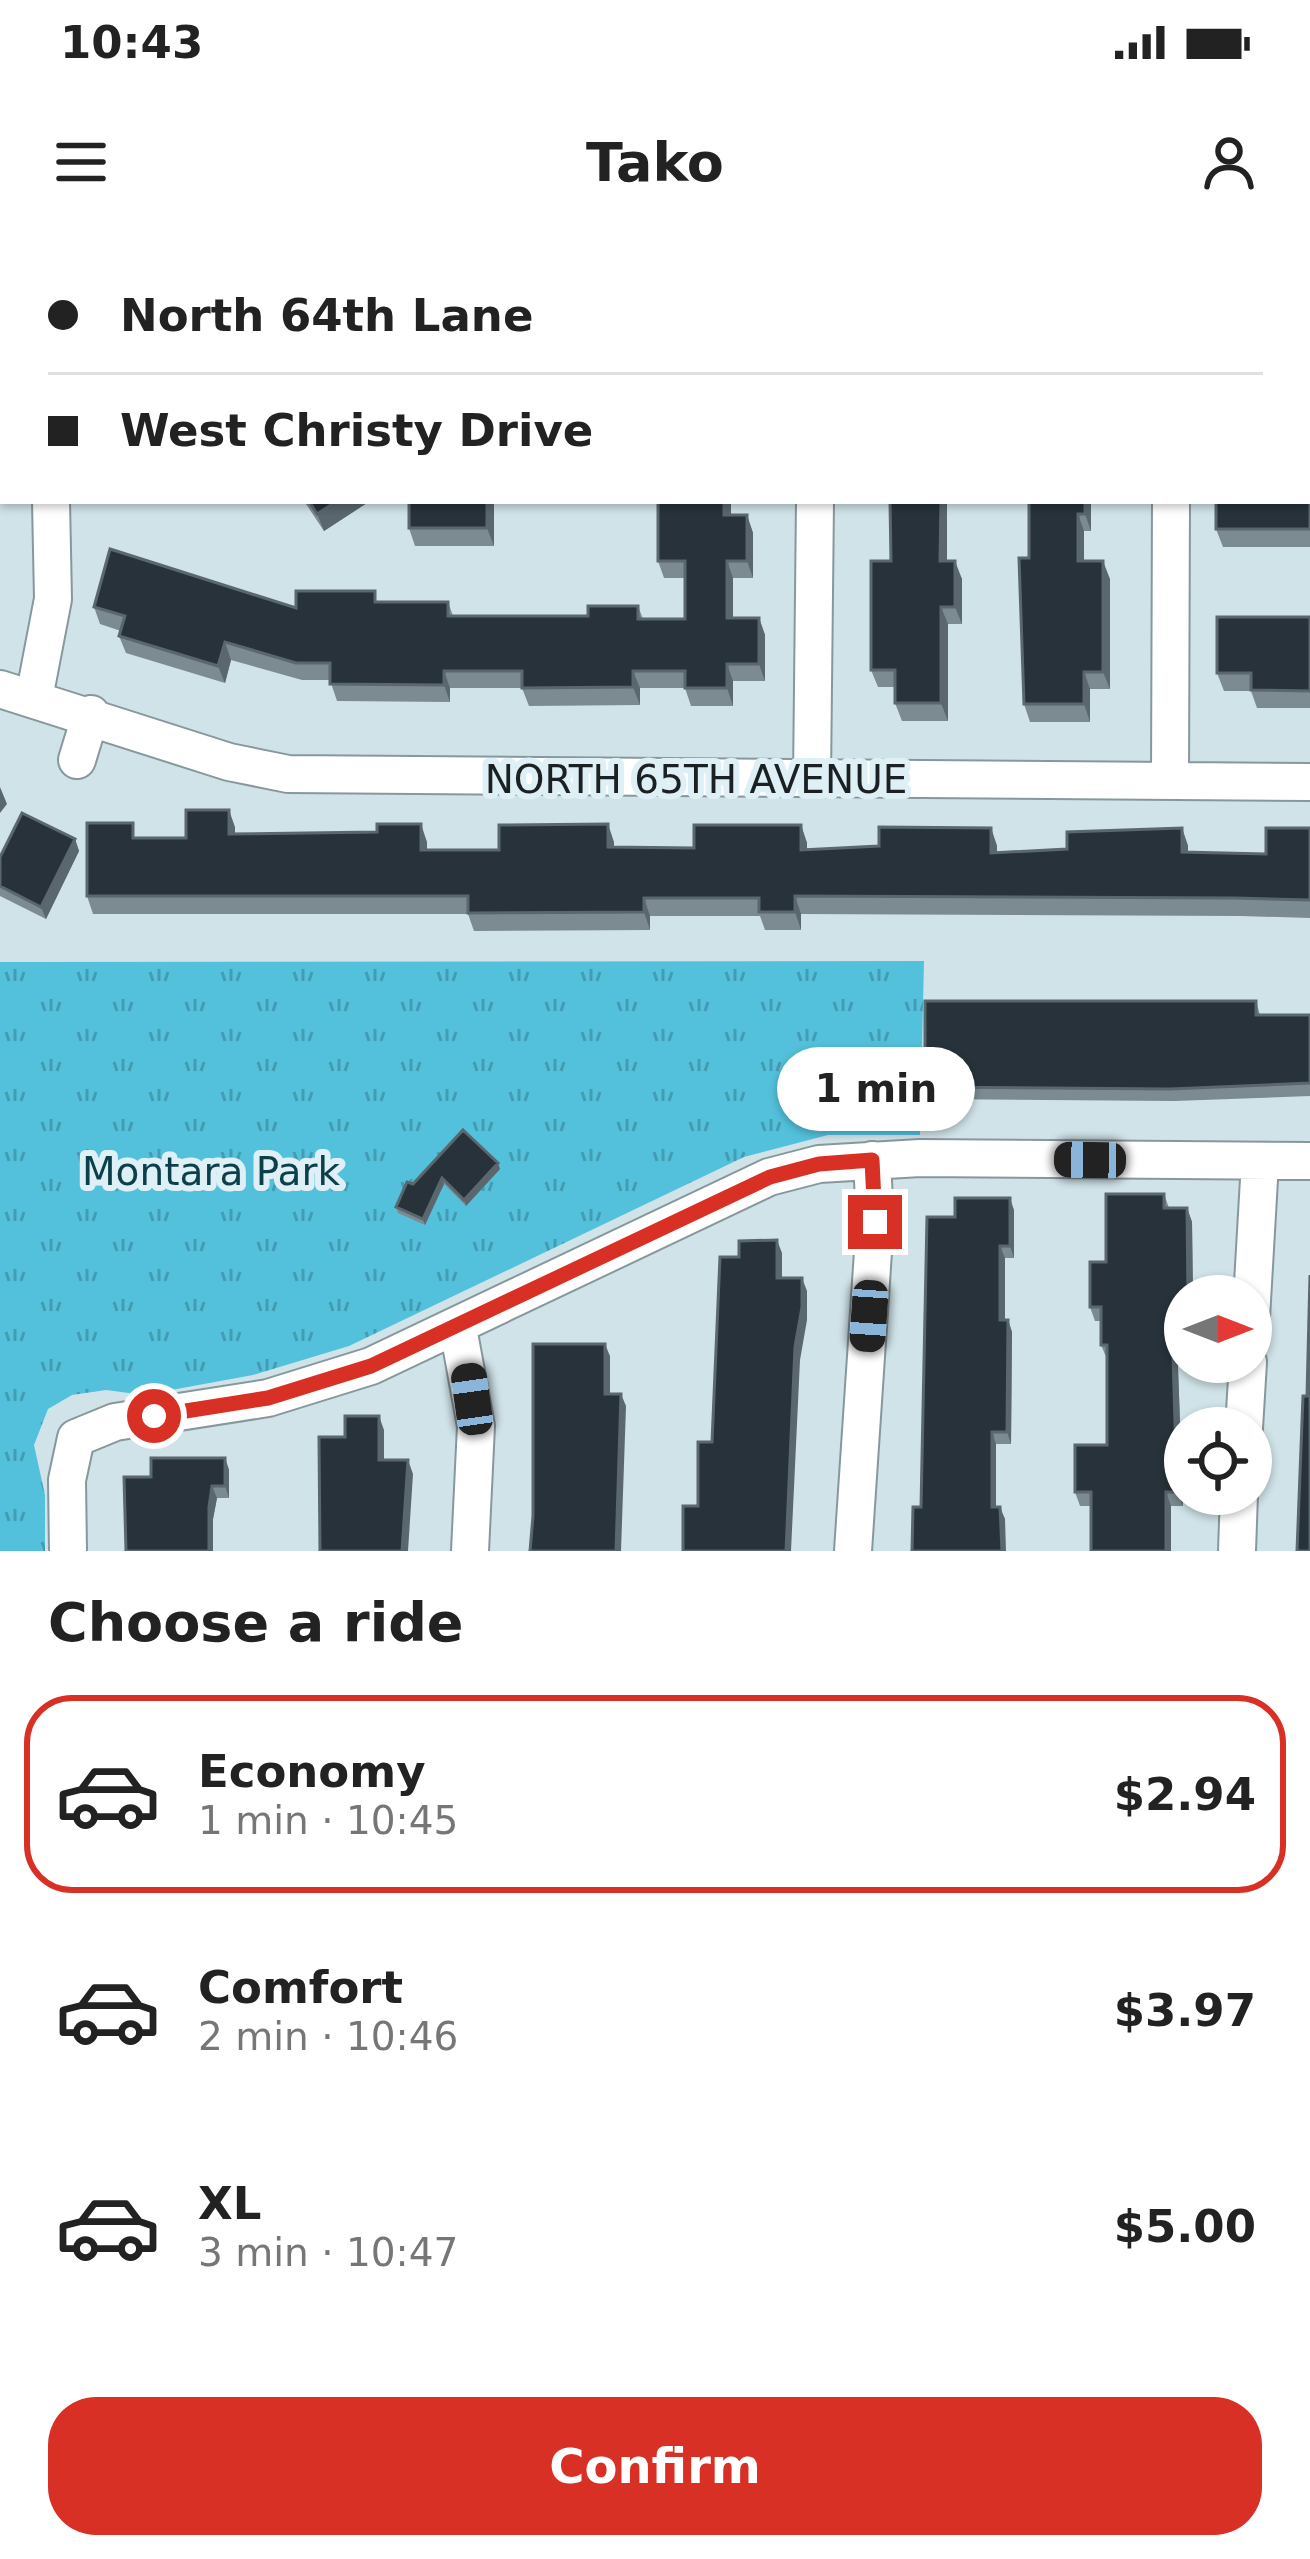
<!DOCTYPE html>
<html lang="en">
<head>
<meta charset="utf-8">
<style>
  body { margin:0; font-family:"DejaVu Sans",sans-serif; background:#f2f2f2; color:#222; height:100vh; display:flex; flex-direction:column; font-size:45px; white-space:nowrap }
  * { box-sizing:border-box; margin:0 }
  p { font-size:39px; color:#767676 }
  .icon { flex:none; width:66px; height:66px; fill:none; stroke:currentColor; stroke-width:2; stroke-linecap:round; stroke-linejoin:round }
  .map { position:relative; height:1311px; overflow:hidden }
  .side { display:flex; flex-direction:column; background:#fff; flex:1 }
  .side>* { flex:none }
  .banner { position:absolute; left:0px; top:0px; width:1311px; height:264px; box-shadow:0 3px 9px #0004; display:grid; align-content:center; height:264px; padding:0 48px; background:#fff }
  .needle { width:78px; rotate:90deg }
  .buttons { position:absolute; left:1164px; top:1035px; display:grid; gap:24px }
  .buttons a { display:grid; place-items:center; width:108px; height:108px; border-radius:50%; background:#fff; box-shadow:0 3px 9px #0004; font-size:60px }
  .end { position:absolute; width:54px; height:54px; margin:-27px; border:15px solid #d93025; background:#fff; box-shadow:0 0 0 6px #fff }
  .from { border-radius:50% }
  .bubble { position:absolute; height:84px; border-radius:42px; background:#fff; box-shadow:0 3px 9px #0004; font-size:39px; font-weight:700; line-height:84px; text-align:center }
  .car { position:absolute; width:36px; height:72px; margin:-36px -18px; border-radius:15px; box-shadow:0 0 9px 3px #0007; background:linear-gradient(#222 24%,#8ab4d8 0 40%,#222 0 76%,#8ab4d8 0 86%,#222 0) }
  .banner b { display:flex; align-items:center; gap:42px; height:114px; font-size:45px }
  .banner b+b { border-top:3px solid #e0e0e0 }
  .banner i { width:30px; height:30px; background:#222 }
  ul { padding:0; list-style:none }
  li { display:flex; align-items:center; gap:36px; height:198px; margin:0 24px 18px; padding:0 24px; border:6px solid transparent; border-radius:48px }
  li div { flex:1 }
  li b { display:block; font-size:45px }
  li em { font-style:normal; font-weight:700 }
  li.on { border-color:#d93025 }
  li>.icon { width:108px; height:108px; stroke-width:1.5 }
  h2 { padding:0 48px; font-size:54px; line-height:144px }
  .button { display:flex; gap:24px; margin-top:auto; padding:24px 48px }
  .button a { flex:1; height:138px; border-radius:48px; background:#d93025; color:#fff; font-size:48px; font-weight:700; line-height:138px; text-align:center }
  .status { display:flex; justify-content:space-between; align-items:center; height:84px; padding:0 60px; background:#fff; direction:ltr }
  .status svg { height:33px; fill:currentColor }
  header { display:flex; justify-content:space-between; align-items:center; height:156px; padding:0 48px; background:#fff; font-size:54px; font-weight:700 }
  .map>svg:first-child { display:block }
  .park { fill:url(#park-tufts) }
  .lines { fill:none; stroke-linecap:round; stroke-linejoin:round }
  .minor-casing { stroke:#87989d; stroke-width:40 }
  .minor { stroke:#fff; stroke-width:36 }
  .wall { fill:#7c8a91 }
  .shaded-wall { fill:#5a676e }
  .building { fill:#27323a; stroke:#5a676e; stroke-width:3 }
  .route { stroke:#d93025; stroke-width:15 }
  .labels { text-anchor:middle; dominant-baseline:central; stroke-width:12; stroke-linejoin:round; paint-order:stroke }
  .street-label { font-size:39px; fill:#1b2123; stroke:#def0f5 }
  .park-label { font-size:39px; fill:#0b3f4a; stroke:#def0f5 }
</style>
</head>
<body>
<div class="status"><b>10:43</b><svg viewBox="0 0 49 12"><path d="M0 12V9h3v3zM5 12V6h3v6zM10 12V3h3v9zM15 12V0h3v12zM26 1h20v11H26zM47 4h2v5h-2z"/></svg></div>
<header><svg class="icon" aria-label="menu" viewBox="0 0 24 24"><path d="M4 6h16M4 12h16M4 18h16"/></svg>Tako<svg class="icon" aria-label="person" viewBox="0 0 24 24"><circle cx="12" cy="8" r="4"/><path d="M4 21q1-7 8-7t8 7"/></svg></header>
<div class="map">
<svg width="1310" height="1311" viewBox="0 0 1310 1311">
  <defs>
    <pattern id="park-tufts" width="24" height="20" patternUnits="userSpaceOnUse" patternTransform="scale(3)"><rect width="24" height="20" fill="#53c1dc"/><path d="M3 7l-1-3M5 7V3M7 7l1-3M15 17l-1-3M17 17v-4M19 17l1-3" fill="none" stroke="#449cb2"/></pattern>
  </defs>
  <rect width="100%" height="100%" fill="#d0e3e8"/>
  <path class="park" d="M 924,721 L 920,895 L 828,895 L 744,917 L 349,1106 L 253,1135 L 144,1155 L 106,1150 L 72,1155 L 48,1169 L 34,1205 L 45,1255 L 45,1311 L 0,1311 L 0,722 Z"/>
  <g class="lines">
    <defs>
      <path id="minor" d="M 46,0 L 46,3
        M 432,0 L 432,3
        M 816,3 L 816,0
        M 1172,3 L 1172,0
        M 1308,152 L 1310,152
        M 0,449 L 229,522 L 288,534 L 1310,542
        M 34,458 L 53,359 L 51,261
        M 77,520 L 91,474
        M 812,539 L 815,261
        M 1170,541 L 1171,261
        M 1251,1078 L 1260,922
        M 458,1088 L 476,1186 L 470,1311
        M 1244,1188 L 1248,1122
        M 68,1311 L 67,1240 L 76,1198 L 115,1182 L 268,1158 L 371,1126 L 769,937 L 819,924 L 920,918 L 1310,921
        M 853,1311 L 875,982 L 872,920
        M 1237,1311 L 1239,1254"/>
    </defs>
    <use href="#minor" class="minor-casing"/>
    <use href="#minor" class="minor"/>
  </g>
  <path class="wall" d="M 1310,217 L 1310,307 L 1223,307 L 1216,289 Z
    M 112,261 L 188,261 L 188,262 L 113,262 Z
    M 304,261 L 370,261 L 324,291 Z
    M 494,261 L 494,306 L 415,306 L 409,288 Z
    M 731,261 L 731,275 L 747,275 L 753,293 L 753,338 L 733,338 L 733,378 L 759,378 L 765,395 L 765,441 L 733,441 L 733,466 L 691,466 L 685,448 L 640,448 L 640,465 L 529,466 L 522,448 L 450,448 L 450,462 L 337,461 L 330,440 L 302,440 L 231,420 L 225,443 L 126,413 L 119,396 L 121,391 L 100,384 L 94,367 L 296,368 L 380,362 L 448,362 L 453,376 L 588,376 L 638,366 L 643,379 L 685,379 L 685,338 L 664,338 L 658,321 Z
    M 890,261 L 947,261 L 947,321 L 962,339 L 962,384 L 948,384 L 948,481 L 902,481 L 895,463 L 895,447 L 878,447 L 871,430 L 891,321 Z
    M 1091,261 L 1091,291 L 1084,291 L 1084,321 L 1110,339 L 1110,449 L 1090,449 L 1090,482 L 1030,482 L 1024,464 L 1029,318 Z
    M 1310,377 L 1310,468 L 1257,468 L 1251,451 L 1224,451 L 1217,433 Z
    M 801,585 L 807,603 L 807,610 L 879,606 L 991,588 L 997,606 L 997,613 L 1067,609 L 1182,588 L 1188,606 L 1188,612 L 1266,614 L 1310,588 L 1310,678 L 1241,676 L 801,674 L 801,690 L 765,690 L 760,676 L 650,676 L 650,690 L 474,691 L 468,674 L 93,674 L 87,656 L 138,598 L 186,598 L 235,587 L 235,594 L 427,602 L 427,610 L 499,610 L 614,602 L 614,607 L 694,608 Z
    M 75,599 L 79,611 L 46,679 L 0,656 L 0,617 Z
    M 1256,761 L 1260,775 L 1310,775 L 1310,856 L 1174,861 L 930,859 L 925,847 Z
    M 500,929 L 466,966 L 444,944 L 425,985 L 398,973 L 396,967 L 413,944 Z
    M 1164,954 L 1169,968 L 1187,968 L 1192,982 L 1193,1056 L 1185,1056 L 1185,1081 L 1181,1081 L 1178,1127 L 1183,1266 L 1080,1266 L 1075,1252 L 1107,1205 L 1107,1119 L 1101,1105 L 1101,1081 L 1095,1081 L 1090,1067 L 1106,1022 Z
    M 1014,970 L 1014,1018 L 1005,1018 L 1005,1080 L 1008,1080 L 1012,1092 L 1011,1204 L 996,1204 L 996,1267 L 1005,1279 L 921,1267 L 955,977 Z
    M 225,1218 L 229,1230 L 229,1258 L 217,1258 L 213,1279 L 213,1311 L 151,1237 Z"/>
  <path class="shaded-wall" d="M 337,261 L 370,261 L 324,291 L 317,274 Z
    M 487,261 L 494,261 L 494,306 L 487,288 Z
    M 724,261 L 731,261 L 731,293 L 724,275 Z
    M 941,261 L 947,261 L 947,339 L 940,321 Z
    M 1085,261 L 1091,261 L 1091,291 L 1085,274 Z
    M 1078,274 L 1084,291 L 1084,339 L 1078,321 Z
    M 747,275 L 753,293 L 753,338 L 747,321 Z
    M 727,321 L 733,338 L 733,395 L 727,378 Z
    M 955,321 L 962,339 L 962,384 L 955,367 Z
    M 1103,321 L 1110,339 L 1110,449 L 1103,432 Z
    M 941,367 L 948,384 L 948,481 L 941,463 Z
    M 759,378 L 765,395 L 765,441 L 759,424 Z
    M 225,402 L 231,420 L 225,443 L 218,426 Z
    M 727,424 L 733,441 L 733,466 L 727,448 Z
    M 444,431 L 450,448 L 450,462 L 444,445 Z
    M 633,431 L 640,448 L 640,465 L 633,447 Z
    M 1084,432 L 1090,449 L 1090,482 L 1084,464 Z
    M 0,547 L 7,564 L 0,573 Z
    M 229,570 L 235,587 L 235,612 L 229,594 Z
    M 421,584 L 427,602 L 427,627 L 421,610 Z
    M 608,584 L 614,602 L 614,625 L 608,607 Z
    M 801,585 L 807,603 L 807,628 L 801,610 Z
    M 991,588 L 997,606 L 997,631 L 991,613 Z
    M 1182,588 L 1188,606 L 1188,629 L 1182,612 Z
    M 75,599 L 79,611 L 46,679 L 41,667 Z
    M 795,656 L 801,674 L 801,690 L 795,672 Z
    M 644,658 L 650,676 L 650,690 L 644,672 Z
    M 498,923 L 500,929 L 466,966 L 464,960 Z
    M 442,938 L 444,944 L 425,985 L 423,979 Z
    M 1010,958 L 1014,970 L 1014,1018 L 1010,1006 Z
    M 1187,968 L 1192,982 L 1193,1056 L 1188,1056 Z
    M 777,1000 L 782,1013 L 782,1051 L 777,1038 Z
    M 1000,1006 L 1005,1018 L 1005,1092 L 1000,1080 Z
    M 802,1038 L 807,1051 L 807,1080 L 800,1120 L 791,1311 L 786,1311 L 795,1107 Z
    M 1176,1067 L 1181,1081 L 1178,1127 L 1183,1266 L 1177,1252 L 1173,1114 Z
    M 1008,1080 L 1012,1092 L 1011,1204 L 1007,1192 Z
    M 605,1104 L 610,1116 L 610,1166 L 605,1154 Z
    M 621,1154 L 626,1166 L 621,1311 L 616,1311 Z
    M 379,1176 L 384,1190 L 384,1234 L 379,1220 Z
    M 992,1192 L 996,1204 L 996,1279 L 992,1267 Z
    M 225,1218 L 229,1230 L 229,1258 L 225,1246 Z
    M 408,1220 L 413,1234 L 408,1311 L 402,1311 Z
    M 212,1246 L 217,1258 L 213,1279 L 213,1311 L 209,1311 L 209,1267 Z
    M 1166,1252 L 1171,1266 L 1171,1311 L 1166,1311 Z
    M 1000,1267 L 1005,1279 L 1006,1311 L 1002,1311 Z"/>
  <path class="building" d="M 102,0 L 187,0 L 187,3 L 102,3 Z
    M 275,0 L 359,0 L 359,3 L 275,3 Z
    M 679,0 L 718,0 L 718,3 L 679,3 Z
    M 872,0 L 946,0 L 946,3 L 872,3 Z
    M 1034,0 L 1104,0 L 1104,3 L 1034,3 Z
    M 1214,0 L 1291,0 L 1291,3 L 1214,3 Z
    M 1308,217 L 1310,217 L 1310,289 L 1216,289 L 1216,261 L 1308,261 Z
    M 309,261 L 337,261 L 317,274 Z
    M 409,261 L 487,261 L 487,288 L 409,288 Z
    M 658,261 L 724,261 L 724,275 L 747,275 L 747,321 L 727,321 L 727,378 L 759,378 L 759,424 L 727,424 L 727,448 L 685,448 L 685,431 L 633,431 L 633,447 L 522,448 L 522,431 L 444,431 L 444,445 L 330,444 L 330,423 L 296,423 L 225,402 L 218,426 L 119,396 L 125,376 L 94,367 L 110,309 L 296,368 L 296,351 L 375,351 L 375,362 L 448,362 L 448,376 L 588,376 L 588,366 L 638,366 L 638,379 L 685,379 L 685,321 L 658,321 Z
    M 890,261 L 941,261 L 940,321 L 955,321 L 955,367 L 941,367 L 941,463 L 895,463 L 895,430 L 871,430 L 871,321 L 891,321 Z
    M 1029,261 L 1085,261 L 1085,274 L 1078,274 L 1078,321 L 1103,321 L 1103,432 L 1084,432 L 1084,464 L 1024,464 L 1019,318 L 1029,318 Z
    M 1217,377 L 1310,377 L 1310,451 L 1251,450 L 1251,433 L 1217,433 Z
    M 186,570 L 229,570 L 229,594 L 377,592 L 377,584 L 421,584 L 421,610 L 499,610 L 499,585 L 608,584 L 608,607 L 694,608 L 694,585 L 801,585 L 801,610 L 879,606 L 879,587 L 991,588 L 991,613 L 1067,609 L 1067,592 L 1182,588 L 1182,612 L 1266,614 L 1266,588 L 1310,588 L 1310,660 L 1235,658 L 795,656 L 795,672 L 759,672 L 759,658 L 644,658 L 644,672 L 468,673 L 468,656 L 87,656 L 87,583 L 133,583 L 133,598 L 186,598 Z
    M 22,573 L 75,599 L 41,667 L 0,646 L 0,617 Z
    M 925,761 L 1256,761 L 1256,775 L 1310,775 L 1310,843 L 1170,849 L 925,847 Z
    M 463,890 L 498,923 L 464,960 L 442,938 L 423,979 L 396,967 L 407,942 L 413,944 Z
    M 1106,954 L 1164,954 L 1164,968 L 1187,968 L 1188,1056 L 1185,1056 L 1185,1067 L 1176,1067 L 1173,1114 L 1177,1252 L 1166,1252 L 1166,1311 L 1091,1311 L 1091,1252 L 1075,1252 L 1075,1205 L 1107,1205 L 1107,1105 L 1101,1105 L 1101,1067 L 1090,1067 L 1090,1022 L 1106,1022 Z
    M 955,958 L 1010,958 L 1010,1006 L 1000,1006 L 1000,1080 L 1008,1080 L 1007,1192 L 992,1192 L 992,1267 L 1000,1267 L 1002,1311 L 912,1311 L 913,1267 L 921,1267 L 927,977 L 955,977 Z
    M 777,1000 L 777,1038 L 802,1038 L 802,1067 L 795,1107 L 786,1311 L 683,1311 L 683,1266 L 698,1266 L 698,1202 L 712,1202 L 720,1017 L 739,1017 L 739,1001 Z
    M 1310,1035 L 1310,1311 L 1297,1311 L 1303,1156 L 1307,1156 Z
    M 533,1104 L 605,1104 L 605,1154 L 621,1154 L 616,1311 L 530,1311 L 533,1276 Z
    M 345,1176 L 379,1176 L 379,1220 L 408,1220 L 402,1311 L 320,1311 L 319,1197 L 345,1197 Z
    M 151,1218 L 225,1218 L 225,1246 L 212,1246 L 209,1267 L 209,1311 L 126,1311 L 124,1237 L 151,1237 Z"/>
  <g class="lines">
    <path class="route" d="M 154,1176 L 268,1158 L 371,1126 L 770,937 L 819,924 L 872,920 L 875,982"/>
  </g>
  <g class="labels">
    <g class="street-label">
      <text x="696" y="539">NORTH 65TH AVENUE</text>
    </g>
    <g class="park-label">
      <text x="211" y="931">Montara Park</text>
    </g>
  </g>
</svg>
<div class="buttons">
<a><svg class="needle" viewBox="-14 -14 28 28"><path d="M0-13l5 13h-10z" fill="#e53935"/><path d="M0 13l5-13h-10z" fill="#767676"/></svg></a>
<a><svg class="icon" aria-label="locate" viewBox="0 0 24 24"><circle cx="12" cy="12" r="6"/><path d="M12 2v4M12 18v4M2 12h4M18 12h4"/></svg></a>
</div>
<i class="end from" style="left:154px;top:1176px"></i>
<i class="end" style="left:875px;top:982px"></i>
<div class="bubble" style="left:777px;top:807px;width:198px">1 min</div>
<i class="car" style="left:1090px;top:920px;rotate:271deg"></i>
<i class="car" style="left:869px;top:1076px;rotate:184deg"></i>
<i class="car" style="left:472px;top:1159px;rotate:352deg"></i>
<div class="banner">
<b><i class="from"></i>North 64th Lane</b>
<b><i></i>West Christy Drive</b>
</div>
</div>
<section class="side">
<h2>Choose a ride</h2>
<ul>
<li class="on"><svg class="icon" aria-label="car" viewBox="0 0 24 24"><path d="M5 17H2v-5l4-1 3-4h7l3 4 3 1v5h-3M9 17h6M6 11h13"/><circle cx="7" cy="17" r="2"/><circle cx="17" cy="17" r="2"/></svg><div><b>Economy</b><p>1 min · 10:45</p></div><em>$2.94</em></li>
<li><svg class="icon" aria-label="car" viewBox="0 0 24 24"><path d="M5 17H2v-5l4-1 3-4h7l3 4 3 1v5h-3M9 17h6M6 11h13"/><circle cx="7" cy="17" r="2"/><circle cx="17" cy="17" r="2"/></svg><div><b>Comfort</b><p>2 min · 10:46</p></div><em>$3.97</em></li>
<li><svg class="icon" aria-label="car" viewBox="0 0 24 24"><path d="M5 17H2v-5l4-1 3-4h7l3 4 3 1v5h-3M9 17h6M6 11h13"/><circle cx="7" cy="17" r="2"/><circle cx="17" cy="17" r="2"/></svg><div><b>XL</b><p>3 min · 10:47</p></div><em>$5.00</em></li>
</ul>
<div class="button"><a>Confirm</a></div>
</section>
</body>
</html>
